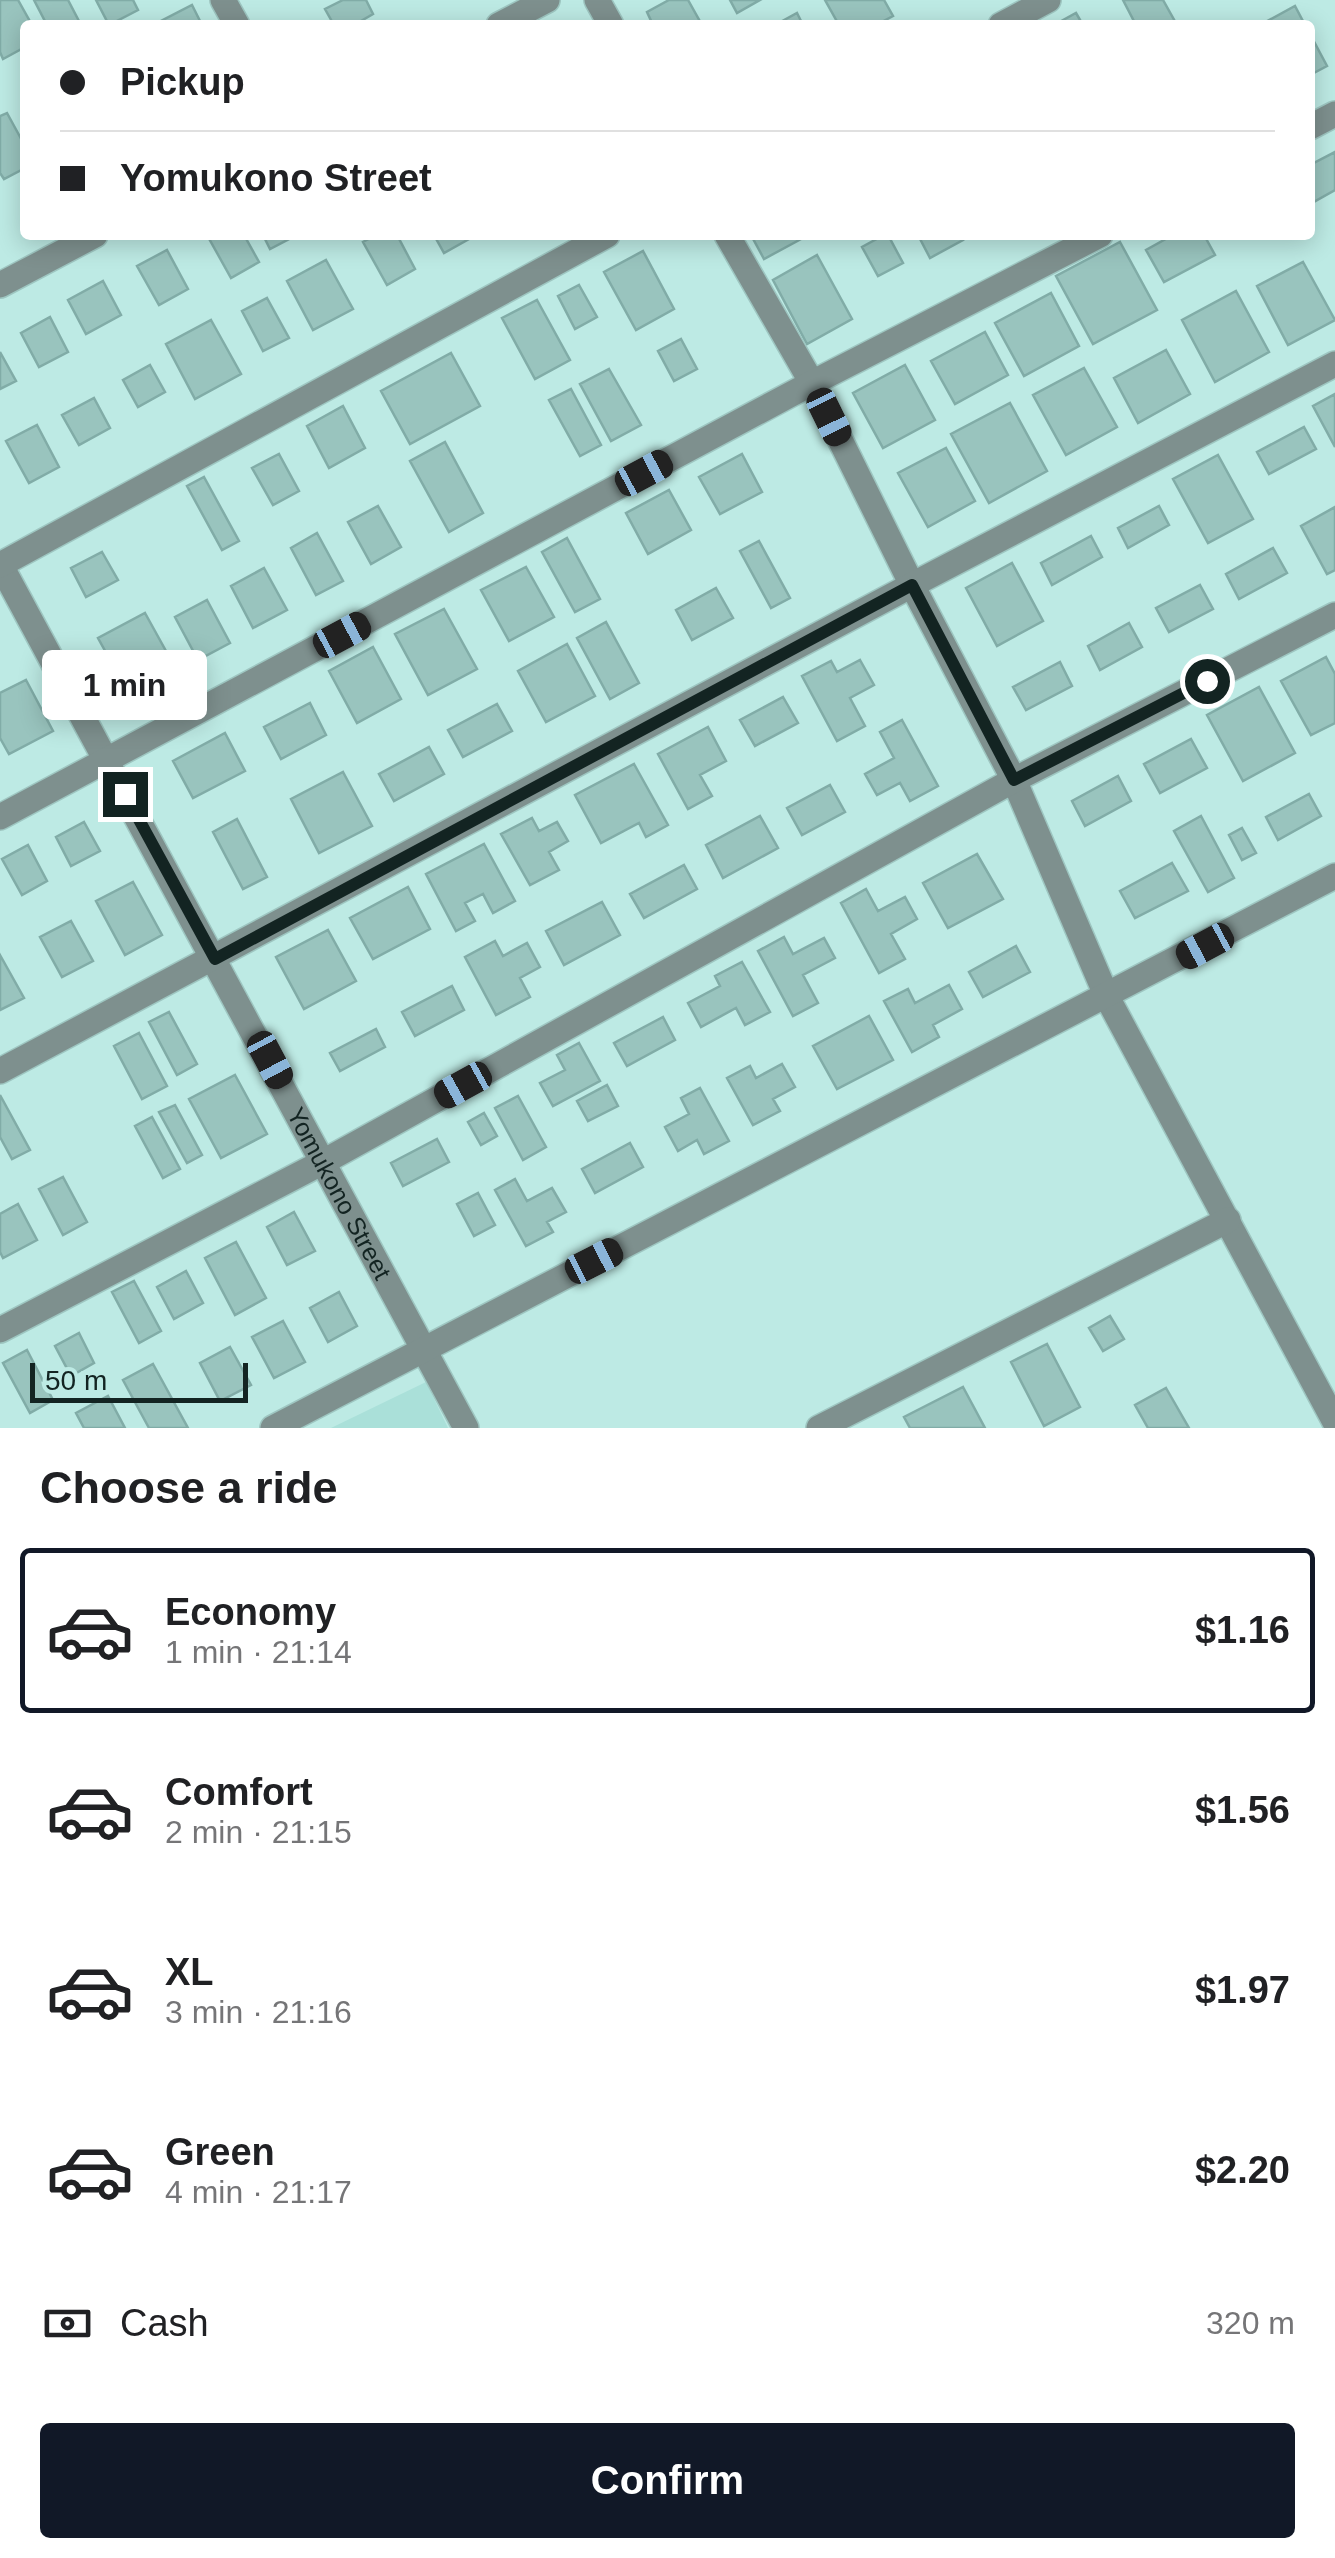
<!DOCTYPE html>
<html lang="en">
<head>
<meta charset="utf-8">
<style>
  body { margin:0; font-family:Helvetica,sans-serif; background:#f6f6f6; color:#202124; height:100vh; display:flex; flex-direction:column; font-size:38px; white-space:nowrap }
  * { box-sizing:border-box; margin:0 }
  p { font-size:32px; color:#757577 }
  .icon { flex:none; width:55px; height:55px; fill:none; stroke:currentColor; stroke-width:2; stroke-linecap:round; stroke-linejoin:round }
  .map { position:relative; height:1428px; overflow:hidden }
  .drawer { display:flex; flex-direction:column; background:#fff; flex:1 }
  .drawer>* { flex:none }
  .top-card { position:absolute; left:20px; top:20px; width:1295px; height:220px; border-radius:10px; box-shadow:0 5px 25px #0003; display:grid; align-content:center; height:220px; padding:0 40px; background:#fff }
  .scale { position:absolute; left:30px; bottom:25px; width:218px; box-sizing:border-box; padding-left:10px; border:5px solid #132422; border-top:0; font-size:28px; line-height:35px; white-space:nowrap; color:#132422; -webkit-text-stroke:8px #bdeae4; paint-order:stroke }
  .end { position:absolute; width:45px; height:45px; margin:-22px; border:12px solid #132422; background:#fff; box-shadow:0 0 0 5px #fff }
  .from { border-radius:50% }
  .bubble { position:absolute; height:70px; border-radius:10px; background:#fff; box-shadow:0 5px 25px #0003; font-size:32px; font-weight:800; line-height:70px; text-align:center }
  .car { position:absolute; width:30px; height:60px; margin:-30px -15px; border-radius:12px; box-shadow:0 0 8px 2px #0007; background:linear-gradient(#222 24%,#8ab4d8 0 40%,#222 0 76%,#8ab4d8 0 86%,#222 0) }
  .top-card b { display:flex; align-items:center; gap:35px; height:95px; font-size:38px }
  .top-card b+b { border-top:2px solid #e0e0e0 }
  .top-card i { width:25px; height:25px; background:#202124 }
  ul { padding:0; list-style:none }
  li { display:flex; align-items:center; gap:30px; height:165px; margin:0 20px 15px; padding:0 20px; border:5px solid transparent; border-radius:10px }
  li div { flex:1 }
  li b { display:block; font-size:38px }
  li em { font-style:normal; font-weight:800 }
  li.active { border-color:#111827 }
  li>.icon { width:90px; height:90px; stroke-width:1.5 }
  h2 { padding:0 40px; font-size:45px; line-height:120px }
  .pay { display:flex; align-items:center; gap:25px; height:110px; padding:0 40px; font-size:38px }
  .pay p { margin-inline-start:auto }
  .button { display:flex; gap:20px; margin-top:auto; padding:20px 40px }
  .button a { flex:1; height:115px; border-radius:10px; background:#111827; color:#fff; font-size:40px; font-weight:800; line-height:115px; text-align:center }
  .map>svg:first-child { display:block }
  .built { fill:#aae0d9 }
  .building { fill:#99c4be; stroke:#81aca7; stroke-width:2.5 }
  .lines { fill:none; stroke-linecap:round; stroke-linejoin:round }
  .minor-casing { stroke:#9ec6c1; stroke-width:28 }
  .minor { stroke:#7e908e; stroke-width:25 }
  .route { stroke:#132422; stroke-width:12 }
  .labels { text-anchor:middle; dominant-baseline:central; stroke-width:10; stroke-linejoin:round; paint-order:stroke }
  .street-label { font-size:25px; fill:#132422; stroke:#bdeae4 }
</style>
</head>
<body>
<div class="map">
<svg width="1335" height="1428" viewBox="0 0 1335 1428">
  <rect width="100%" height="100%" fill="#bdeae4"/>
  <path class="built" d="M 426,1382 L 448,1428 L 331,1428 Z"/>
  <path class="building" d="M 0,0 L 18,0 L 32,25 L 25,25 L 25,47 L 3,59 L 0,52 Z
    M 34,0 L 68,0 L 81,25 L 47,25 Z
    M 96,0 L 133,0 L 138,10 L 109,25 Z
    M 343,0 L 366,0 L 373,14 L 354,25 L 334,25 L 325,9 Z
    M 669,0 L 688,0 L 702,25 L 653,25 L 647,12 Z
    M 730,0 L 760,0 L 737,13 Z
    M 825,0 L 884,0 L 893,16 L 876,25 L 839,25 Z
    M 1123,0 L 1163,0 L 1177,25 L 1136,25 Z
    M 192,5 L 202,25 L 161,25 L 159,22 Z
    M 1295,6 L 1305,25 L 1260,25 Z
    M 797,13 L 803,25 L 775,25 Z
    M 1076,13 L 1083,25 L 1054,25 Z
    M 1310,34 L 1327,66 L 1310,75 Z
    M 7,113 L 25,146 L 25,168 L 4,179 L 0,173 L 0,116 Z
    M 1335,152 L 1335,190 L 1310,204 L 1310,165 Z
    M 207,235 L 244,235 L 259,262 L 231,278 Z
    M 263,235 L 289,235 L 291,238 L 270,249 Z
    M 376,235 L 397,235 L 415,269 L 387,285 L 363,242 Z
    M 434,235 L 467,235 L 469,239 L 444,253 Z
    M 751,235 L 802,235 L 803,238 L 764,259 Z
    M 884,235 L 888,235 L 903,263 L 878,276 L 862,247 Z
    M 918,235 L 960,235 L 963,240 L 930,258 Z
    M 1173,235 L 1204,235 L 1215,255 L 1164,282 L 1146,250 Z
    M 1120,242 L 1157,310 L 1093,344 L 1056,276 Z
    M 167,250 L 188,289 L 159,305 L 137,266 Z
    M 643,251 L 674,309 L 636,330 L 604,272 Z
    M 817,255 L 852,319 L 807,344 L 773,280 Z
    M 326,260 L 353,309 L 313,330 L 287,281 Z
    M 1303,262 L 1335,320 L 1288,345 L 1257,286 Z
    M 103,281 L 121,315 L 86,334 L 68,300 Z
    M 579,285 L 597,317 L 575,329 L 558,296 Z
    M 1236,291 L 1269,352 L 1215,382 L 1182,320 Z
    M 1051,293 L 1079,346 L 1024,376 L 995,323 Z
    M 267,298 L 289,338 L 263,351 L 242,311 Z
    M 537,300 L 570,360 L 535,379 L 502,318 Z
    M 50,317 L 68,352 L 39,367 L 21,333 Z
    M 211,320 L 241,374 L 195,399 L 166,344 Z
    M 985,332 L 1008,375 L 955,404 L 931,361 Z
    M 681,339 L 697,369 L 674,381 L 658,351 Z
    M 1166,350 L 1190,394 L 1138,423 L 1114,378 Z
    M 0,352 L 16,381 L 0,389 Z
    M 451,353 L 480,406 L 410,444 L 381,391 Z
    M 150,365 L 165,392 L 138,407 L 123,380 Z
    M 905,365 L 935,420 L 883,448 L 853,393 Z
    M 1084,368 L 1117,427 L 1066,455 L 1033,395 Z
    M 609,369 L 641,425 L 611,441 L 580,384 Z
    M 571,389 L 601,445 L 580,456 L 549,400 Z
    M 1335,394 L 1335,447 L 1313,406 Z
    M 94,398 L 110,428 L 79,445 L 62,415 Z
    M 1010,403 L 1047,471 L 989,503 L 951,434 Z
    M 343,406 L 365,448 L 329,468 L 307,426 Z
    M 37,425 L 59,467 L 29,483 L 6,441 Z
    M 1304,427 L 1316,449 L 1269,474 L 1257,452 Z
    M 445,442 L 483,513 L 449,532 L 410,461 Z
    M 946,448 L 975,501 L 928,527 L 898,473 Z
    M 279,454 L 299,491 L 273,505 L 252,468 Z
    M 742,454 L 762,492 L 720,514 L 699,477 Z
    M 1218,455 L 1253,519 L 1208,543 L 1173,479 Z
    M 204,477 L 239,541 L 222,550 L 187,486 Z
    M 669,490 L 691,530 L 648,554 L 626,513 Z
    M 378,506 L 401,547 L 371,564 L 348,522 Z
    M 1159,506 L 1169,525 L 1128,548 L 1118,528 Z
    M 1335,507 L 1335,570 L 1327,574 L 1301,526 Z
    M 317,533 L 343,581 L 316,595 L 291,548 Z
    M 1091,536 L 1102,557 L 1052,585 L 1041,563 Z
    M 567,538 L 600,599 L 575,612 L 542,552 Z
    M 759,541 L 790,598 L 771,608 L 740,551 Z
    M 1273,548 L 1287,573 L 1239,599 L 1226,574 Z
    M 102,552 L 118,580 L 86,597 L 71,568 Z
    M 1012,563 L 1043,621 L 997,646 L 966,588 Z
    M 526,567 L 554,617 L 509,641 L 481,590 Z
    M 264,568 L 287,610 L 253,628 L 231,586 Z
    M 1200,585 L 1213,609 L 1169,632 L 1156,608 Z
    M 716,588 L 733,618 L 692,640 L 676,610 Z
    M 207,600 L 230,643 L 198,660 L 175,617 Z
    M 444,609 L 477,669 L 428,695 L 395,634 Z
    M 145,613 L 177,671 L 130,696 L 98,638 Z
    M 606,622 L 639,683 L 610,699 L 577,638 Z
    M 1129,623 L 1142,647 L 1100,670 L 1088,646 Z
    M 567,644 L 595,696 L 546,722 L 518,671 Z
    M 373,647 L 401,699 L 357,723 L 329,671 Z
    M 1326,657 L 1335,674 L 1335,723 L 1311,735 L 1281,681 Z
    M 860,660 L 874,685 L 850,698 L 865,726 L 837,741 L 802,676 L 831,661 L 837,672 Z
    M 1060,662 L 1072,686 L 1026,710 L 1013,687 Z
    M 26,680 L 53,731 L 9,754 L 0,738 L 0,693 Z
    M 1259,687 L 1295,753 L 1243,781 L 1207,715 Z
    M 783,697 L 798,723 L 755,746 L 740,720 Z
    M 310,703 L 326,735 L 281,759 L 264,727 Z
    M 497,704 L 512,731 L 463,757 L 448,730 Z
    M 902,720 L 938,786 L 910,801 L 900,783 L 877,795 L 865,774 L 894,758 L 880,732 Z
    M 708,727 L 726,761 L 700,775 L 712,796 L 688,809 L 658,754 Z
    M 225,733 L 245,771 L 193,798 L 173,761 Z
    M 1191,739 L 1207,768 L 1160,793 L 1144,764 Z
    M 429,747 L 444,774 L 394,801 L 379,774 Z
    M 634,764 L 668,825 L 646,837 L 639,823 L 601,843 L 575,795 Z
    M 343,772 L 372,826 L 319,853 L 291,799 Z
    M 1118,776 L 1131,801 L 1085,826 L 1072,801 Z
    M 830,785 L 845,812 L 802,835 L 787,808 Z
    M 1309,794 L 1321,816 L 1278,840 L 1266,817 Z
    M 760,816 L 778,848 L 723,878 L 706,845 Z
    M 1201,816 L 1234,878 L 1208,892 L 1174,831 Z
    M 532,818 L 539,831 L 557,822 L 568,841 L 549,852 L 559,870 L 530,885 L 501,834 Z
    M 237,819 L 267,877 L 243,889 L 213,832 Z
    M 84,822 L 100,851 L 71,866 L 56,837 Z
    M 1242,828 L 1256,853 L 1242,860 L 1229,835 Z
    M 484,844 L 515,901 L 493,913 L 483,894 L 465,903 L 475,921 L 456,931 L 426,874 Z
    M 28,845 L 47,881 L 22,895 L 2,859 Z
    M 977,854 L 1003,899 L 948,928 L 923,883 Z
    M 1172,863 L 1188,891 L 1135,918 L 1120,891 Z
    M 684,865 L 697,889 L 644,918 L 630,894 Z
    M 133,882 L 162,935 L 125,955 L 96,901 Z
    M 408,887 L 430,929 L 373,959 L 350,918 Z
    M 866,889 L 878,911 L 905,897 L 917,919 L 891,934 L 905,959 L 879,973 L 841,903 Z
    M 602,902 L 620,935 L 564,965 L 546,931 Z
    M 71,921 L 93,961 L 62,977 L 40,937 Z
    M 328,930 L 356,981 L 304,1009 L 276,957 Z
    M 784,937 L 793,954 L 824,938 L 835,958 L 803,975 L 818,1003 L 793,1016 L 758,951 Z
    M 495,941 L 503,956 L 527,943 L 540,967 L 520,978 L 530,997 L 496,1015 L 465,957 Z
    M 1016,946 L 1030,972 L 983,997 L 969,972 Z
    M 0,955 L 24,998 L 0,1010 Z
    M 742,962 L 770,1012 L 745,1025 L 736,1008 L 701,1027 L 688,1003 L 720,986 L 715,976 Z
    M 949,985 L 962,1009 L 933,1025 L 939,1037 L 912,1052 L 884,1001 L 908,989 L 915,1003 Z
    M 452,986 L 464,1010 L 415,1036 L 402,1012 Z
    M 169,1012 L 197,1064 L 177,1075 L 149,1022 Z
    M 869,1016 L 893,1060 L 837,1089 L 813,1046 Z
    M 663,1017 L 675,1040 L 627,1066 L 614,1043 Z
    M 376,1029 L 385,1047 L 340,1071 L 330,1053 Z
    M 139,1033 L 167,1086 L 142,1099 L 114,1046 Z
    M 579,1043 L 600,1081 L 553,1106 L 540,1083 L 565,1070 L 557,1055 Z
    M 782,1064 L 795,1087 L 773,1099 L 780,1111 L 753,1125 L 727,1078 L 750,1066 L 756,1078 Z
    M 235,1075 L 267,1134 L 221,1158 L 189,1099 Z
    M 607,1085 L 618,1106 L 588,1121 L 577,1101 Z
    M 700,1088 L 729,1141 L 704,1154 L 697,1140 L 678,1151 L 665,1127 L 689,1114 L 681,1098 Z
    M 0,1095 L 30,1150 L 12,1159 L 0,1137 Z
    M 518,1096 L 546,1147 L 523,1160 L 495,1108 Z
    M 175,1105 L 202,1155 L 187,1163 L 159,1112 Z
    M 484,1113 L 497,1136 L 481,1145 L 468,1122 Z
    M 152,1117 L 180,1169 L 163,1178 L 135,1126 Z
    M 437,1139 L 449,1162 L 403,1186 L 391,1163 Z
    M 630,1143 L 643,1167 L 595,1193 L 582,1169 Z
    M 63,1177 L 87,1222 L 63,1235 L 39,1189 Z
    M 515,1179 L 527,1201 L 552,1188 L 566,1212 L 547,1222 L 553,1232 L 526,1246 L 495,1190 Z
    M 478,1193 L 495,1225 L 474,1236 L 457,1204 Z
    M 18,1204 L 37,1240 L 3,1258 L 0,1252 L 0,1214 Z
    M 294,1212 L 315,1251 L 287,1265 L 267,1227 Z
    M 236,1242 L 266,1298 L 235,1315 L 205,1258 Z
    M 186,1271 L 203,1303 L 174,1319 L 157,1287 Z
    M 134,1281 L 161,1331 L 139,1343 L 112,1292 Z
    M 339,1292 L 357,1326 L 328,1342 L 310,1308 Z
    M 1110,1316 L 1124,1339 L 1103,1351 L 1089,1328 Z
    M 283,1321 L 305,1362 L 274,1378 L 252,1337 Z
    M 79,1333 L 94,1363 L 71,1376 L 55,1346 Z
    M 1047,1344 L 1080,1407 L 1044,1426 L 1011,1362 Z
    M 230,1347 L 251,1385 L 220,1401 L 200,1363 Z
    M 27,1350 L 53,1400 L 30,1413 L 3,1363 Z
    M 153,1364 L 188,1428 L 149,1428 L 123,1380 Z
    M 963,1387 L 985,1428 L 910,1428 L 904,1417 Z
    M 1166,1388 L 1189,1428 L 1148,1428 L 1135,1405 Z
    M 108,1396 L 125,1428 L 84,1428 L 76,1413 Z"/>
  <g class="lines">
    <defs>
      <g id="minor">
        <path d="M 223,0 L 237,25"/>
        <path d="M 597,0 L 611,25"/>
        <path d="M 499,25 L 547,0"/>
        <path d="M 1001,25 L 1048,0"/>
        <path d="M 1310,127 L 1335,114"/>
        <path d="M 727,235 L 812,383 L 912,585 L 1014,780 L 1107,997 L 1335,1422"/>
        <path d="M 0,285 L 95,235"/>
        <path id="s1" d="M 0,564 L 466,1428"/>
        <path d="M 0,565 L 607,235"/>
        <path d="M 0,817 L 812,383 L 1100,235"/>
        <path d="M 0,1071 L 912,585 L 1335,364"/>
        <path d="M 0,1330 L 325,1161 L 1014,780 L 1335,615"/>
        <path d="M 273,1428 L 1335,876"/>
        <path d="M 819,1428 L 1228,1220"/>
      </g>
    </defs>
    <use href="#minor" class="minor-casing"/>
    <use href="#minor" class="minor"/>
  </g>
  <g class="lines">
    <path class="route" d="M 125,794 L 215,959 L 912,585 L 1014,780 L 1207,681"/>
  </g>
  <g class="labels">
    <g class="street-label">
      <text stroke="none"><textPath href="#s1" startOffset="715">Yomukono Street</textPath></text>
    </g>
  </g>
</svg>
<div class="scale">50 m</div>
<i class="end from" style="left:1207px;top:681px"></i>
<i class="end" style="left:125px;top:794px"></i>
<div class="bubble" style="left:42px;top:650px;width:165px">1 min</div>
<i class="car" style="left:829px;top:417px;rotate:154deg"></i>
<i class="car" style="left:644px;top:473px;rotate:62deg"></i>
<i class="car" style="left:342px;top:635px;rotate:62deg"></i>
<i class="car" style="left:1205px;top:946px;rotate:242deg"></i>
<i class="car" style="left:270px;top:1060px;rotate:152deg"></i>
<i class="car" style="left:463px;top:1085px;rotate:241deg"></i>
<i class="car" style="left:594px;top:1261px;rotate:63deg"></i>
<div class="top-card">
<b><i class="from"></i>Pickup</b>
<b><i></i>Yomukono Street</b>
</div>
</div>
<section class="drawer">
<h2>Choose a ride</h2>
<ul>
<li class="active"><svg class="icon" aria-label="car" viewBox="0 0 24 24"><path d="M5 17H2v-5l4-1 3-4h7l3 4 3 1v5h-3M9 17h6M6 11h13"/><circle cx="7" cy="17" r="2"/><circle cx="17" cy="17" r="2"/></svg><div><b>Economy</b><p>1 min · 21:14</p></div><em>$1.16</em></li>
<li><svg class="icon" aria-label="car" viewBox="0 0 24 24"><path d="M5 17H2v-5l4-1 3-4h7l3 4 3 1v5h-3M9 17h6M6 11h13"/><circle cx="7" cy="17" r="2"/><circle cx="17" cy="17" r="2"/></svg><div><b>Comfort</b><p>2 min · 21:15</p></div><em>$1.56</em></li>
<li><svg class="icon" aria-label="car" viewBox="0 0 24 24"><path d="M5 17H2v-5l4-1 3-4h7l3 4 3 1v5h-3M9 17h6M6 11h13"/><circle cx="7" cy="17" r="2"/><circle cx="17" cy="17" r="2"/></svg><div><b>XL</b><p>3 min · 21:16</p></div><em>$1.97</em></li>
<li><svg class="icon" aria-label="car" viewBox="0 0 24 24"><path d="M5 17H2v-5l4-1 3-4h7l3 4 3 1v5h-3M9 17h6M6 11h13"/><circle cx="7" cy="17" r="2"/><circle cx="17" cy="17" r="2"/></svg><div><b>Green</b><p>4 min · 21:17</p></div><em>$2.20</em></li>
</ul>
<div class="pay"><svg class="icon" aria-label="cash" viewBox="0 0 24 24"><path d="M3 7h18v10H3z"/><circle cx="12" cy="12" r="2"/></svg>Cash<p>320 m</p></div>
<div class="button"><a>Confirm</a></div>
</section>
</body>
</html>
